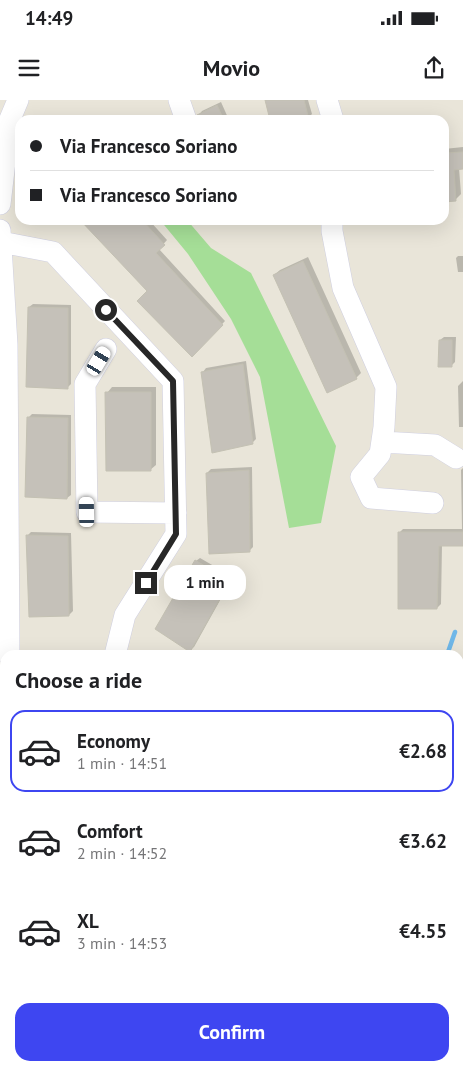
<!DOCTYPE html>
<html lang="en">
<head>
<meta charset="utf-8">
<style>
  body { margin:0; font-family:"PT Sans",sans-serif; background:#f2f2f2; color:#202124; height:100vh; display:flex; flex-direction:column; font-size:19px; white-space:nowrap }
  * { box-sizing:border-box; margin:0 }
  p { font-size:16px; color:#757577 }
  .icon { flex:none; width:28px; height:28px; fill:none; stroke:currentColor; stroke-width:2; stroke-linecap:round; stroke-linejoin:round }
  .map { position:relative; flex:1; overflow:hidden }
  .side { position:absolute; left:0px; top:550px; width:464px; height:421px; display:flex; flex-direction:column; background:#fff; border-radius:15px 15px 0 0; box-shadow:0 5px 20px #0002 }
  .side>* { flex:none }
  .guide { position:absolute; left:15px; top:15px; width:434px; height:110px; border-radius:15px; box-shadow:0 5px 20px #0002; display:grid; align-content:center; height:110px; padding:0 15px; background:#fff }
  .end { position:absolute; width:22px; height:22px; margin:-11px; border:6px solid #272727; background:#fff; box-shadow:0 0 0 2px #fff }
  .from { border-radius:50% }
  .bubble { position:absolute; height:35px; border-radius:15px; background:#fff; box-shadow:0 5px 20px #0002; font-size:16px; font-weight:600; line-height:35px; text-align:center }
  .car { position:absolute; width:15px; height:30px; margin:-15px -8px; border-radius:6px; box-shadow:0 0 4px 1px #0007; background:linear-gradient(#fff 24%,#345 0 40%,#fff 0 76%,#345 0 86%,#fff 0) }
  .guide b { display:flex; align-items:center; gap:18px; height:48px; font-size:19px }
  .guide b+b { border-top:1px solid #e0e0e0 }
  .guide i { width:12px; height:12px; background:#202124 }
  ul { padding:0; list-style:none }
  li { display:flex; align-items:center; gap:15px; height:82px; margin:0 10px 8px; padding:0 5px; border:2px solid transparent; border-radius:15px }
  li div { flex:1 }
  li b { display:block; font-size:19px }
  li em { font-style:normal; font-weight:600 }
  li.current { border-color:#3e46f1 }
  li>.icon { width:45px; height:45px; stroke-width:1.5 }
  h2 { padding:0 15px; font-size:22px; line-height:60px }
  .action { display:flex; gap:10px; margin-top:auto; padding:10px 15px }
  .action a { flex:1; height:58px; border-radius:15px; background:#3e46f1; color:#fff; font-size:20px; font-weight:600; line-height:58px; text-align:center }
  .status { display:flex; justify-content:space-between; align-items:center; height:35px; padding:0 25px; background:#fff; direction:ltr }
  .status svg { height:14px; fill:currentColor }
  header { display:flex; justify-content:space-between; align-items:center; height:65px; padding:0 15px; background:#fff; font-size:22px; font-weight:600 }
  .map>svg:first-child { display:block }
  .grass { fill:#a5de97 }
  .shadow { fill:#0003 }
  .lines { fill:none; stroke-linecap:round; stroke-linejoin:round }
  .stream { stroke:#6fb7e8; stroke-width:4.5 }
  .building { fill:#c5c1b9; stroke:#c4c1b3 }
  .minor-casing { stroke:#cfcfe0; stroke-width:22 }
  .minor { stroke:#fff; stroke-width:21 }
  .route { stroke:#272727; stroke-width:6 }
</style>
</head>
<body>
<div class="status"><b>14:49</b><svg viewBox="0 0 49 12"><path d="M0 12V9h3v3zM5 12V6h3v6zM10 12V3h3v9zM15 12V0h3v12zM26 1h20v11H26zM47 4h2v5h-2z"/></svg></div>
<header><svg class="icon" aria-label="menu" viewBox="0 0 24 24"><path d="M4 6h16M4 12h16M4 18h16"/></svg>Movio<svg class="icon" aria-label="share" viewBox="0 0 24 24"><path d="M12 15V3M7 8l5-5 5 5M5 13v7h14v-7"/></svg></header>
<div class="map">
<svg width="463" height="971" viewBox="0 0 463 971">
  <rect width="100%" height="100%" fill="#e9e5d9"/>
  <path class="grass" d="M 160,120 L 187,120 L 211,148 L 251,173 L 336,346 L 321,423 L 289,428 L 260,277 L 231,219 L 188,154 Z"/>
  <path class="shadow" d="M 266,0 L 308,0 L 312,14 L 308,18 L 302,20 L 272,20 Z
    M 221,2 L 229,20 L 200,20 L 199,15 L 202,11 Z
    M 463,47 L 463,68 L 459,68 L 461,94 L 456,99 L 444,100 L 444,49 Z
    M 82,120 L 149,120 L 167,140 L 159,149 L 225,221 L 192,256 L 149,191 Z
    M 458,156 L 463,156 L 463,172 L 458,172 L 456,158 Z
    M 308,157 L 361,273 L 356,278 L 274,175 L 280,170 Z
    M 33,204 L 71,205 L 71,284 L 67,288 L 29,207 Z
    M 444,237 L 456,237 L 455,262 L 451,266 L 440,240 Z
    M 246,261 L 256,339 L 253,342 L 203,272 L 206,268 Z
    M 463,281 L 463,327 L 459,327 L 458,286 Z
    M 112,287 L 156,287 L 156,365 L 150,370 L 107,293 Z
    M 32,314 L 71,315 L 71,395 L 67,398 L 28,318 Z
    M 252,367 L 253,447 L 250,450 L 207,373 L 211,369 Z
    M 463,368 L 463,445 L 442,445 L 441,504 L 437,508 L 399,433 L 403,429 L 462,429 L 461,370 Z
    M 31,432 L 71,433 L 73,511 L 69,515 L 27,436 Z
    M 200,458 L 233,477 L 194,547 L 190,550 L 196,461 Z
    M 5,784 L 5,823 L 1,823 L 2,787 Z"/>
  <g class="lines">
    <path class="stream" d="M 447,555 L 455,532
      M 292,971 L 294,966"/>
  </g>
  <path class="building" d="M 265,0 L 304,0 L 309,20 L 270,20 Z
    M 217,5 L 224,20 L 198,20 L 197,15 Z
    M 463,52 L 463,69 L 454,70 L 456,101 L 444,102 L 444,53 Z
    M 80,120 L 142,120 L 165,145 L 156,153 L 223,225 L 192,257 L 137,201 L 147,191 Z
    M 303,161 L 357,279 L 327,293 L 273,175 Z
    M 28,207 L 68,208 L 68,289 L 26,287 Z
    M 439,240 L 452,240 L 452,267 L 438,267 Z
    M 243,264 L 253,344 L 212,353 L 201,272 Z
    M 105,292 L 151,292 L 151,371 L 106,371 Z
    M 27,317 L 68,318 L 67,399 L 25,397 Z
    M 249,370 L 250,452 L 209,454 L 206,373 Z
    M 398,432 L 463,432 L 463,446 L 439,446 L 437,509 L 398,509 Z
    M 26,435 L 68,436 L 69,516 L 29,517 Z
    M 195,460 L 230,481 L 190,552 L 155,529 Z"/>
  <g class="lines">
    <defs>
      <path id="minor" d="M 179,0 L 186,20
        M 327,0 L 333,20
        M 0,104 L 10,19 L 18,0
        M 332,120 L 332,131 L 343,188 L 386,287 L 384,327 L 380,354 L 361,377 L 371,398 L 433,403
        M 0,130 L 7,245 L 9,555
        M 1,142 L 53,152 L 173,281 L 176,434 L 125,515 L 115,555
        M 106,249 L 85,284 L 87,412 L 176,413
        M 382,342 L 435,345 L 456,358
        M 0,747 L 5,726"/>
    </defs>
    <use href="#minor" class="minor-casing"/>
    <use href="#minor" class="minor"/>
  </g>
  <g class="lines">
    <path class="route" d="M 106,210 L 173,281 L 176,434 L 146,483"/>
  </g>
</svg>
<i class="end from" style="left:106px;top:210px"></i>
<i class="end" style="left:146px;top:483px"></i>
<div class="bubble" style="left:164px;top:465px;width:82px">1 min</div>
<i class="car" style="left:99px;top:261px;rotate:31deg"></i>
<i class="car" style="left:87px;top:412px;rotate:359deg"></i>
<div class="guide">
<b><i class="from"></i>Via Francesco Soriano</b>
<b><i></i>Via Francesco Soriano</b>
</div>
<section class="side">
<h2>Choose a ride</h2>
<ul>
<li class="current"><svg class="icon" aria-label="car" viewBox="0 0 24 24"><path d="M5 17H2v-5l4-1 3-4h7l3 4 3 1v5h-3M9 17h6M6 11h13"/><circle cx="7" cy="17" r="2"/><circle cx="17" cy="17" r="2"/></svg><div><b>Economy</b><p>1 min · 14:51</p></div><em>€2.68</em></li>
<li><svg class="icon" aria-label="car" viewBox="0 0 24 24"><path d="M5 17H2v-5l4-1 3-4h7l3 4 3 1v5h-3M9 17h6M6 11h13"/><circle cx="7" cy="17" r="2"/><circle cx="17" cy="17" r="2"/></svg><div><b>Comfort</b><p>2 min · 14:52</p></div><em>€3.62</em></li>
<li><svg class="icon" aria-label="car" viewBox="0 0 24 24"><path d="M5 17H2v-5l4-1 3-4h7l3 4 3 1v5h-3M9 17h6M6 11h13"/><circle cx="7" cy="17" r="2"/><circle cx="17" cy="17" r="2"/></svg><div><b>XL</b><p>3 min · 14:53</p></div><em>€4.55</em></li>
</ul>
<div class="action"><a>Confirm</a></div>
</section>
</div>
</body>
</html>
